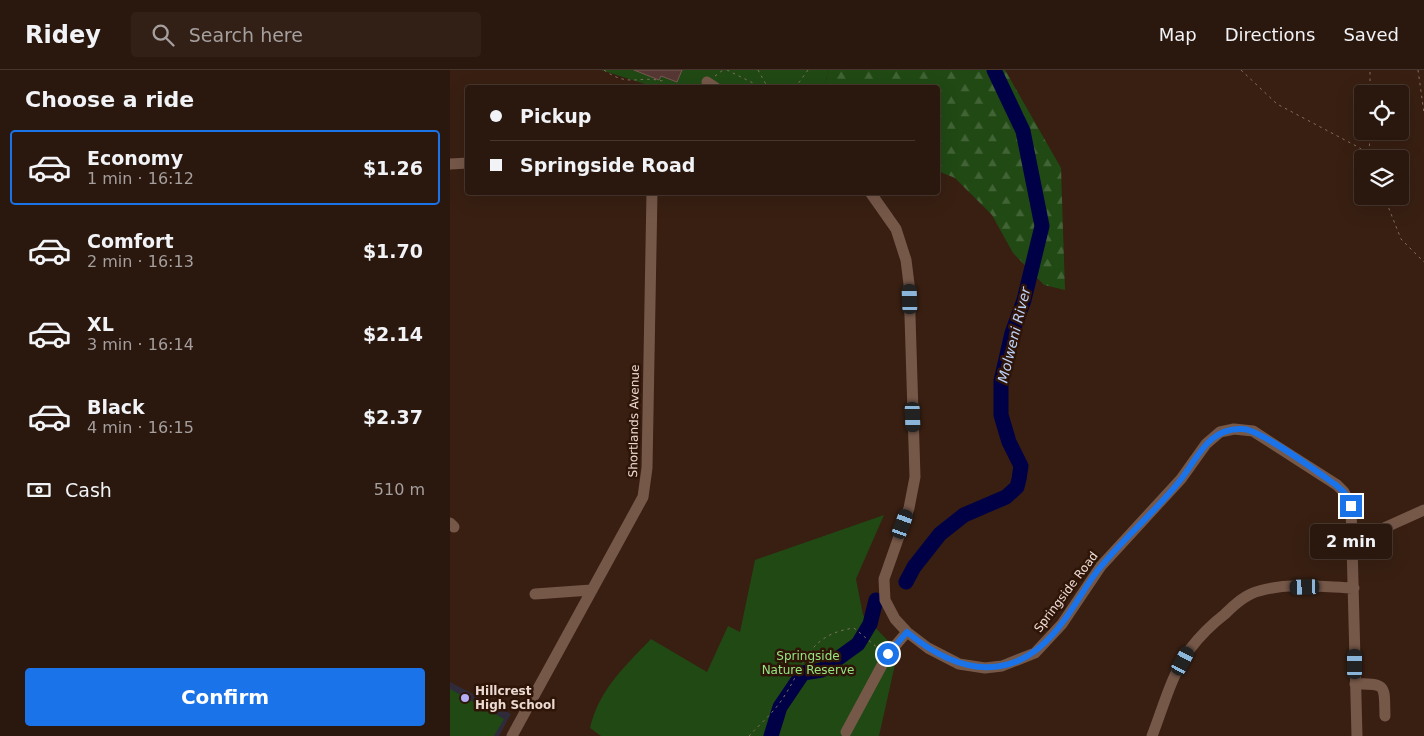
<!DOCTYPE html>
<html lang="en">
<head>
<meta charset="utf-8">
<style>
  body { margin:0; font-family:"DejaVu Sans",sans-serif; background:#322017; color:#f1f3f6; height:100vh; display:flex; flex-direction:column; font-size:19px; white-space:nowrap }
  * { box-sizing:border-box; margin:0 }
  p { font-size:16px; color:#a59f9e }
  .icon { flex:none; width:28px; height:28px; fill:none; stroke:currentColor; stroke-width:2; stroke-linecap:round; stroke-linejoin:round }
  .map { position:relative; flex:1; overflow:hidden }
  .panel { display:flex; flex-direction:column; background:#2a170e; width:450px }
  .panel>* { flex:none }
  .top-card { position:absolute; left:15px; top:15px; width:475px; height:110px; border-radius:5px; box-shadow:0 5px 20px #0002,0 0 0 1px #46362e; display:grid; align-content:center; height:110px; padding:0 25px; background:#2a170e }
  .controls { position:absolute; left:904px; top:15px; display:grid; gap:10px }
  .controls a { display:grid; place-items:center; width:55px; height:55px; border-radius:5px; background:#2a170e; box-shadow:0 5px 20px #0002,0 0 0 1px #46362e; font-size:25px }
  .end { position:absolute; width:22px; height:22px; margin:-11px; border:6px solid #1a73e8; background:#fff; box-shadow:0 0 0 2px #fff }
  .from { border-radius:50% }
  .bubble { position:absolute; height:35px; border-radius:5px; background:#2a170e; box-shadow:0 5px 20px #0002,0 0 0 1px #46362e; font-size:16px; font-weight:800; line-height:35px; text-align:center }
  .car { position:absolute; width:15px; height:30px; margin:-15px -8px; border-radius:6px; box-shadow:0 0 4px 1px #0007; background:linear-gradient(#222 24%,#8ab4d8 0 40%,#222 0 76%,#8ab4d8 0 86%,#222 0) }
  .top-card b { display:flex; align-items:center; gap:18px; height:48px; font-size:19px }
  .top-card b+b { border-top:1px solid #46362e }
  .top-card i { width:12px; height:12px; background:#f1f3f6 }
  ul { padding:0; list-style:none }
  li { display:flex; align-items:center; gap:15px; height:75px; margin:0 10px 8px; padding:0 15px; border:2px solid transparent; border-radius:5px }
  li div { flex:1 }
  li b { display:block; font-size:19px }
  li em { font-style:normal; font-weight:800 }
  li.current { border-color:#1a73e8 }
  li>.icon { width:45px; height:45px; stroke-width:1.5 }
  h2 { padding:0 25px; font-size:22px; line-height:60px }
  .pay { display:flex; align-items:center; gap:12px; height:55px; padding:0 25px; font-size:19px }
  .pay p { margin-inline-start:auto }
  .action { display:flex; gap:10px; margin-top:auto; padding:10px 25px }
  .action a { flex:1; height:58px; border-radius:5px; background:#1a73e8; color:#fff; font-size:20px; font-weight:800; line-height:58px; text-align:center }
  header { display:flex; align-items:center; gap:30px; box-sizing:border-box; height:70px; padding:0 25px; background:#2a170e; border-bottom:1px solid #46362e }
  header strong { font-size:24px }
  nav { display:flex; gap:28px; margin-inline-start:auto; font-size:18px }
  .search { width:350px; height:45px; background:#322017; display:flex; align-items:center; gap:12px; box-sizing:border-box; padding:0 18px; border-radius:5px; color:#a59f9e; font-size:19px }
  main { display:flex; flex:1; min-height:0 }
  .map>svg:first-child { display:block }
  .education { fill:#2f2b3b }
  .forest { fill:url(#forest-firs) }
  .green { fill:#204914 }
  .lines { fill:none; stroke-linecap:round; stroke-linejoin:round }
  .river { stroke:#000047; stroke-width:15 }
  .building { fill:#563733; stroke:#795853 }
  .path { stroke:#846e63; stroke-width:1; stroke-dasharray:2.5 4; stroke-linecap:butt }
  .minor { stroke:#765849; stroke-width:11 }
  .route { stroke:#1a73e8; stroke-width:6 }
  .poi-dot { fill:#b5acf8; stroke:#2e1508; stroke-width:2 }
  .labels { text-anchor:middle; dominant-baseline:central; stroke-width:5; stroke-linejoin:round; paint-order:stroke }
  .street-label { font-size:12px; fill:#ecdad2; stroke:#2e1508 }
  .park-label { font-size:12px; fill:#96e682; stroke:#2e1508 }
  .poi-label { font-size:12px; font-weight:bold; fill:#ecdad2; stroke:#2e1508; text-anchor:start }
  .water-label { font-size:14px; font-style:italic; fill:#bdd2fb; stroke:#2e1508 }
</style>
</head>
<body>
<header>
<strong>Ridey</strong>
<div class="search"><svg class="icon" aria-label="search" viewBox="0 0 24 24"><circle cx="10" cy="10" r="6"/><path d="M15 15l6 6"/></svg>Search here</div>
<nav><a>Map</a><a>Directions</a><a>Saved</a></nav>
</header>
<main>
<section class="panel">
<h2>Choose a ride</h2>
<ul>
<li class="current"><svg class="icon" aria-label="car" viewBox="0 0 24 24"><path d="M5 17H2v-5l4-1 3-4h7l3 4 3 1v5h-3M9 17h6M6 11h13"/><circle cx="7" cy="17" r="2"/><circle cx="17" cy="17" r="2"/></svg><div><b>Economy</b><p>1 min · 16:12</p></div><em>$1.26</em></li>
<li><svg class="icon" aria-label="car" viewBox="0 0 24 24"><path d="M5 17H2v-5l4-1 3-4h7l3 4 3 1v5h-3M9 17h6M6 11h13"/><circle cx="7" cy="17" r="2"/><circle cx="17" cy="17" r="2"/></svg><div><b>Comfort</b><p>2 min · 16:13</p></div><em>$1.70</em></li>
<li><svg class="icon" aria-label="car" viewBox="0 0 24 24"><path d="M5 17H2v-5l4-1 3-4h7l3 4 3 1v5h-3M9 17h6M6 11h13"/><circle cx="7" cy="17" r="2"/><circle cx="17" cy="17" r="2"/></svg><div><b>XL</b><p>3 min · 16:14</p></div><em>$2.14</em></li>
<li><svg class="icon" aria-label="car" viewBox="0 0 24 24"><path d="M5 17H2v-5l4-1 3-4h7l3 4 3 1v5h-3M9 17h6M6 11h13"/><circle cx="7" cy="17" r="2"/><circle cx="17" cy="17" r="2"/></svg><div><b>Black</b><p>4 min · 16:15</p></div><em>$2.37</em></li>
</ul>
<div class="pay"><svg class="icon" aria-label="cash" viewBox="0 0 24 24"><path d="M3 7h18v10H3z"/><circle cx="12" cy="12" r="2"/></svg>Cash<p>510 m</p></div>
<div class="action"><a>Confirm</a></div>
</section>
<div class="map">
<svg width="974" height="666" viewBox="0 0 974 666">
  <defs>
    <pattern id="forest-firs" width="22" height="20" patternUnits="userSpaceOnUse" patternTransform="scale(1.25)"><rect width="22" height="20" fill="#204914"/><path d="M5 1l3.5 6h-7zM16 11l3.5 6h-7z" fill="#416335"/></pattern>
  </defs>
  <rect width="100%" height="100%" fill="#381f12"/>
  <path class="education" d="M 0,612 L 61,644 L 49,666 L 0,666 Z"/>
  <path class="forest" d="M 379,0 L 555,0 L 611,98 L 615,220 L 594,215 L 563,183 L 542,145 L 505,108 L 488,101 L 488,18 L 374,17 Z"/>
  <path class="green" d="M 151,0 L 379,0 L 374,18 L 204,17 Z
    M 434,445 L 406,509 L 413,545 L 448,581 L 429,666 L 151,666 L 140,658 C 149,620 174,597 201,569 L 257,602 L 278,556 L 290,562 L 305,490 Z
    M 0,619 L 54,649 L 44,666 L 0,666 Z"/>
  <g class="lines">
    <path class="river" d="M 456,512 L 464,497 L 490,464 L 514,445 L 556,427 L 567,417 L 569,409 L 571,396 L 559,372 L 551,345 L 551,311 L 562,263 L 574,230 L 592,156 L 573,61 L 544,0
      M 321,666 L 330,637 L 353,603 L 372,600 L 408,574 L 420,554 L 426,530"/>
  </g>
  <path class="building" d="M 184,0 L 232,0 L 227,12 L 211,6 L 209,10 Z"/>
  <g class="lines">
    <path class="path" d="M 154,0 C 179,18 189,5 212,11 L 214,9
      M 277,0 L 313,18
      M 308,0 L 318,18
      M 791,0 L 827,34 L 910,78 L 918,89
      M 968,0 L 974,43
      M 265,6 L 273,0
      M 345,18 L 358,0
      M 920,24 L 920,0
      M 919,89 L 920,61
      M 934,126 L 951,169 L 974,192
      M 299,666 C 309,655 322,644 331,631 C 355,597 355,565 404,558 L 429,579"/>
    <path class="minor" d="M 257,12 L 266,18
      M 0,94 L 18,93
      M 420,122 L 446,159 L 456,190 L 459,214 L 465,407 L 459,438 L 434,509 L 435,530 L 445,549 L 457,562 L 478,578 L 509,594 L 535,598 L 552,596 L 585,583 L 612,554 L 651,496 L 731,409 L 756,374 L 770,362 L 784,359 L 803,361 L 887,415 L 894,422 L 901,436 L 907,666
      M 0,453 L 4,457
      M 903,472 L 974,440
      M 85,524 L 141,520
      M 905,614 C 938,613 934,616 935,646
      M 396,662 L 438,584 L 457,562
      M 62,666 L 193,427 L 197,398 L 202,122
      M 702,666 C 713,638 722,603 740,579 C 750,566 762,554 775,544 C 785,534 796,524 809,521 C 839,512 874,517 904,518"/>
  </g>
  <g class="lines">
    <path class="route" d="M 438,584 L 457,562 C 511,607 567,614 612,553 C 627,534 637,512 653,494 C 677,465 710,437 732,408 C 749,385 760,357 793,359 C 811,360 869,403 886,415 L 894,422 L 901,436"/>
  </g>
  <circle class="poi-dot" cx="15" cy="628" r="5"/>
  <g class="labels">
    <g class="street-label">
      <text transform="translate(184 351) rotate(-89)">Shortlands Avenue</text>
      <text transform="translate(616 522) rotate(-53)">Springside Road</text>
    </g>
    <g class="park-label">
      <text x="358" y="586">Springside<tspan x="358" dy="14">Nature Reserve</tspan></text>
    </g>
    <g class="poi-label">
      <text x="25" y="621">Hillcrest<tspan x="25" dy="14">High School</tspan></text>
    </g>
    <g class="water-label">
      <text transform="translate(564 265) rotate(-76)">Molweni River</text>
    </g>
  </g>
</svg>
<div class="controls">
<a><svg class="icon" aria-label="locate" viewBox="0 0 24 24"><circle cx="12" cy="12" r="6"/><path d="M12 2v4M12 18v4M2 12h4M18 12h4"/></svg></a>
<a><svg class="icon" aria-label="layers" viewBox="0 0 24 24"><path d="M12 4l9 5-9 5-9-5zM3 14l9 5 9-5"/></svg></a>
</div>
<i class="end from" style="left:438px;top:584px"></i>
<i class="end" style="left:901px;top:436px"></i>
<div class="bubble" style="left:860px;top:454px;width:82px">2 min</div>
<i class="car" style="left:460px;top:229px;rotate:358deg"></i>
<i class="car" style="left:463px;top:347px;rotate:178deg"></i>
<i class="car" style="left:453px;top:454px;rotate:20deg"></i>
<i class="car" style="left:855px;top:517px;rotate:268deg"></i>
<i class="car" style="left:733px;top:591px;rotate:28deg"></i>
<i class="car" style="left:905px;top:594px;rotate:0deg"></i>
<div class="top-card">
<b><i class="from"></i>Pickup</b>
<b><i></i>Springside Road</b>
</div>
</div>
</main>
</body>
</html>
